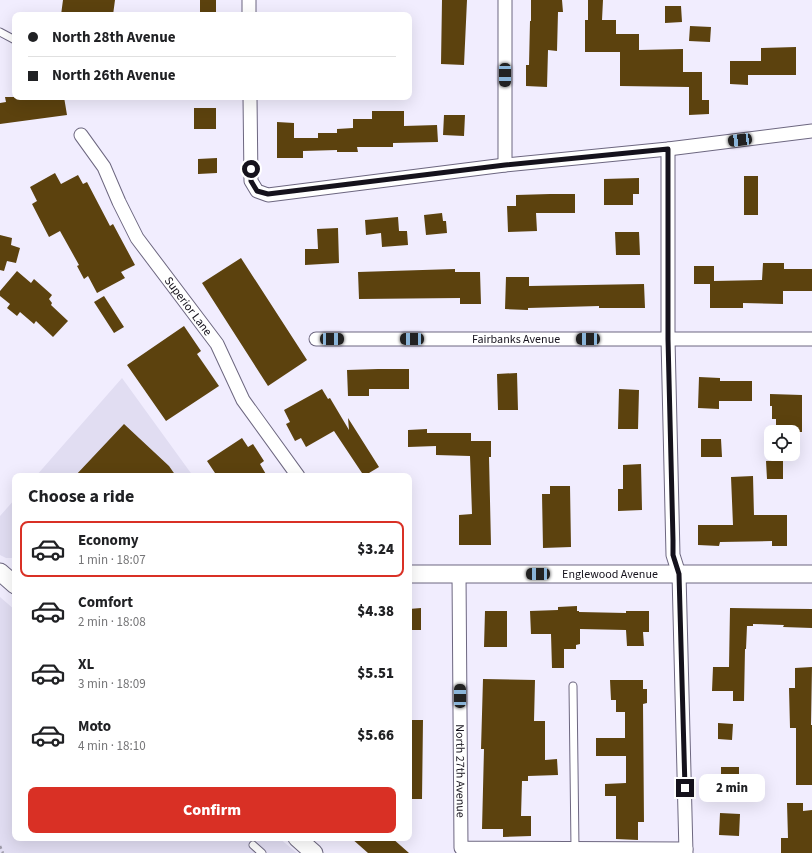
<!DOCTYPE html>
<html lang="en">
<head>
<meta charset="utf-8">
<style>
  body { margin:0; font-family:"Source Sans 3",sans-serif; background:#f2f2f2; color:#202124; height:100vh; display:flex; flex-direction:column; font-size:15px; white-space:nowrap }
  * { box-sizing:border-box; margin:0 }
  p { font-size:13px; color:#757577 }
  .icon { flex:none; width:22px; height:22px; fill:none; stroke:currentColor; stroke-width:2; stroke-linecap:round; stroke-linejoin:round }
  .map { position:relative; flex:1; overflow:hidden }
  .sheet { position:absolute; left:12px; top:473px; width:400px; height:368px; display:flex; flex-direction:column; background:#fff; border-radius:8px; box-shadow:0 4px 16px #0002 }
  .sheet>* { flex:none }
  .banner { position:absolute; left:12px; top:12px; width:400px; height:88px; border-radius:8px; box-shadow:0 4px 16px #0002; display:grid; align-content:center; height:88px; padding:0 16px; background:#fff }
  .tools { position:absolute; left:764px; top:425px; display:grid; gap:8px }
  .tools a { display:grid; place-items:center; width:36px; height:36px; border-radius:8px; background:#fff; box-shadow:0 4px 16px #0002; font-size:20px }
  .end { position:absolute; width:18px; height:18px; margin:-9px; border:5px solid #15121c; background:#fff; box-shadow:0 0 0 2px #fff }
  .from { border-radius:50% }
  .bubble { position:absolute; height:28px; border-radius:8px; background:#fff; box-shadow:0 4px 16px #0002; font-size:13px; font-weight:800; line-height:28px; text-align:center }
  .car { position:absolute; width:12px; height:24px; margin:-12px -6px; border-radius:5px; box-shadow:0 0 3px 1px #0007; background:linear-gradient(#222 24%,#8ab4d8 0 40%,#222 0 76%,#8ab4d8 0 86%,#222 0) }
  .banner b { display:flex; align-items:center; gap:14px; height:38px; font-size:15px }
  .banner b+b { border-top:1px solid #e0e0e0 }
  .banner i { width:10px; height:10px; background:#202124 }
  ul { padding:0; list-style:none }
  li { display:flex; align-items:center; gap:12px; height:56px; margin:0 8px 6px; padding:0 8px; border:2px solid transparent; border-radius:8px }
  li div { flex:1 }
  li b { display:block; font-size:15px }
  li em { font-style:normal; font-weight:800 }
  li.selected { border-color:#d93025 }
  li>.icon { width:36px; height:36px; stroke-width:1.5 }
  h2 { padding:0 16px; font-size:18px; line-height:48px }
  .action { display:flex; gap:8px; margin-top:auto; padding:8px 16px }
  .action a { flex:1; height:46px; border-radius:8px; background:#d93025; color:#fff; font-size:16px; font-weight:800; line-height:46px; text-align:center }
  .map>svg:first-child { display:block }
  .built { fill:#e1ddf2 }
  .building { fill:#5c420e }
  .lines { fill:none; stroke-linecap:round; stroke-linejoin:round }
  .service-casing { stroke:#6d6780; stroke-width:9 }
  .minor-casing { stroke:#6d6780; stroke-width:15 }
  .tertiary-casing { stroke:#6d6780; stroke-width:19 }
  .path { stroke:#9c99a7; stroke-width:2.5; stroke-dasharray:3 3; stroke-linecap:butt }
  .service { stroke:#fff; stroke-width:7 }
  .minor { stroke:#fff; stroke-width:13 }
  .tertiary { stroke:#fff; stroke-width:17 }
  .route { stroke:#15121c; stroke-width:5 }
  .labels { text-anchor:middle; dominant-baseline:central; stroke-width:4; stroke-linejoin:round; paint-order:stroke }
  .street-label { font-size:12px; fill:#15121c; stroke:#fdfdfd }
</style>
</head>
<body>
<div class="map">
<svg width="812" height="853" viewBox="0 0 812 853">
  <rect width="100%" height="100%" fill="#f1edfe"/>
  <path class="built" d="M 122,378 L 193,476 L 36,476 Z
    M 15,499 L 15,558 L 6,558 L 0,555 L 0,516 Z
    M 0,597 L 15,610 L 15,838 L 279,838 L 297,853 L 0,853 Z"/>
  <path class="building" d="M 63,0 L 115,0 L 113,15 L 61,15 Z
    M 200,0 L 216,0 L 216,15 L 200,15 Z
    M 442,0 L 467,0 L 464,65 L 441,64 Z
    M 531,0 L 562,0 L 563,12 L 558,12 L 557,51 L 548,50 L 547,87 L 526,86 L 526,65 L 529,65 L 530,21 L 531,21 Z
    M 588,0 L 603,0 L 602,20 L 616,20 L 616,34 L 639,34 L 639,50 L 683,49 L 683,72 L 702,72 L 702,100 L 709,100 L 709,114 L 689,115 L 689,87 L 620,86 L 620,52 L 585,52 L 585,20 L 588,20 Z
    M 665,6 L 681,6 L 682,22 L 665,23 Z
    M 690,26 L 711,27 L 710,42 L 689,41 Z
    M 796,47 L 796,75 L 748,75 L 748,85 L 730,84 L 730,61 L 761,61 L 761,48 Z
    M 5,97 L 64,97 L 67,115 L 0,124 L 0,103 L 6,102 Z
    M 194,108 L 216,108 L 216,129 L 194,129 Z
    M 372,111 L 404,111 L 404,126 L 437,125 L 438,142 L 393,143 L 393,147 L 357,147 L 358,152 L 337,152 L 337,150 L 303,151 L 303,158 L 277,158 L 277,122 L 294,123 L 294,138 L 318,138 L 318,133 L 337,133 L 337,129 L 353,128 L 353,119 L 372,119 Z
    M 444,115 L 465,115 L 464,136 L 443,135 Z
    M 217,158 L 217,173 L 198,174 L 198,159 Z
    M 55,173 L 61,184 L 78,175 L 83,184 L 87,182 L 110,226 L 113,224 L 135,265 L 121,272 L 125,278 L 97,293 L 88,276 L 84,279 L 77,266 L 79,265 L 60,231 L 49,237 L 32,204 L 37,201 L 30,187 Z
    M 744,176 L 758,176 L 758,215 L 744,215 Z
    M 639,178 L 639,194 L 633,194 L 633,205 L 604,205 L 604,179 Z
    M 550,194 L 575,194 L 575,213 L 536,213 L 537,231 L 508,232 L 507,206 L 516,206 L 516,195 Z
    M 442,213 L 443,221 L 446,221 L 447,233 L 426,235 L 424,215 Z
    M 398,217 L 399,231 L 407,231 L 408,245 L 382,247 L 381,233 L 366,235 L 365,220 Z
    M 338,228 L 339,263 L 305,265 L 305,249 L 318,249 L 317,229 Z
    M 615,232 L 639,232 L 640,255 L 616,255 Z
    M 0,235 L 12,238 L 11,245 L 20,248 L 16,263 L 7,261 L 4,271 L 0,270 Z
    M 241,258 L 307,360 L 268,386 L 202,283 Z
    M 763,263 L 784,263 L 784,269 L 812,269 L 812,291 L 783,291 L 783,304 L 743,303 L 743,308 L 710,308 L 710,284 L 694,284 L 694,266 L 714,266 L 714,281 L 762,280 Z
    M 455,269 L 455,272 L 480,272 L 481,304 L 460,304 L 460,298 L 359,299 L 358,272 Z
    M 17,271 L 31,283 L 34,279 L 52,295 L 49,299 L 52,303 L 51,305 L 68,321 L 53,337 L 36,321 L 34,324 L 20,312 L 17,316 L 7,308 L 10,304 L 0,296 L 0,291 Z
    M 506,277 L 529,277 L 529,286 L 644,284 L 645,308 L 599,308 L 599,306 L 528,308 L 528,310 L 505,309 Z
    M 104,296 L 124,327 L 114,333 L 94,302 Z
    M 184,326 L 201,351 L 197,354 L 219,386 L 166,421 L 127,365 Z
    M 378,369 L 409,369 L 409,389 L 369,389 L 369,396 L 348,396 L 347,370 Z
    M 517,373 L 518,410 L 498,410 L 497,374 Z
    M 699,377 L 720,378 L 720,381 L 752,381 L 752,401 L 719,401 L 719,409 L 698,408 Z
    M 322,389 L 328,399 L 330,398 L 349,430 L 348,418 L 379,467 L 364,476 L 334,431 L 306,447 L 301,438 L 295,441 L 286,424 L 290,422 L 284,410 Z
    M 619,389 L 639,390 L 638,429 L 618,429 Z
    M 770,394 L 802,395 L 802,432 L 776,432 L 776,419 L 772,419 L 772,406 L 770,406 Z
    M 124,424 L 169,466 L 176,476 L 75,476 Z
    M 427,429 L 427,433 L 471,433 L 471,441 L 491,441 L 491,457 L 489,457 L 491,545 L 459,545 L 459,515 L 472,514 L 470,456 L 436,455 L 436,446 L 408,447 L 408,430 Z
    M 242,438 L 248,447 L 253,444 L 264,461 L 260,464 L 267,476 L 217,476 L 207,461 Z
    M 701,439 L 721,439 L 722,457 L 701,457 Z
    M 783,460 L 783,479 L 767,479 L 766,461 Z
    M 641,464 L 642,510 L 618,511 L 618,489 L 623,489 L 623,465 Z
    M 753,476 L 754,515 L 787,515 L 787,546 L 772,546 L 772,541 L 720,542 L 719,546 L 698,545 L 698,525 L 733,525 L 731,477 Z
    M 550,486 L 570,486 L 571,547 L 543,548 L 542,494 L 550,494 Z
    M 577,606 L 577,611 L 579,611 L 579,612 L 626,613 L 626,611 L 649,611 L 649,632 L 643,632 L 644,646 L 627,646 L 626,630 L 580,629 L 580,644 L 576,645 L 576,649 L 564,649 L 564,668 L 552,668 L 551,634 L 531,634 L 530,611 L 558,610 L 558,607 Z
    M 421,608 L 421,630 L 409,630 L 409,609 Z
    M 730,608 L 812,609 L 812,628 L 783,627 L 784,625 L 753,624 L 753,626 L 747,626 L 746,649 L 745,649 L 744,701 L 733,701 L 733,691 L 712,691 L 713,667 L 729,667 Z
    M 485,611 L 507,611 L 507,647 L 484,647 Z
    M 812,667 L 811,725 L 812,725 L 812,785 L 796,785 L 796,728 L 790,728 L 789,688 L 795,688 L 795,668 Z
    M 483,679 L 535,680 L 534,721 L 545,721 L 545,760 L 557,759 L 558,775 L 528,776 L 528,781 L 522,781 L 521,816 L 531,816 L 531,836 L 503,837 L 503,829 L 482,829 L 484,749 L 481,749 Z
    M 610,680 L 643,680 L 643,689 L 647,689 L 647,703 L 643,704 L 644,822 L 638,822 L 638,840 L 616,839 L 616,796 L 605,796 L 605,784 L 626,783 L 626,756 L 596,756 L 596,738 L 625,738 L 625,712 L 616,712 L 616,700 L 611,700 Z
    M 409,720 L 423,720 L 422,799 L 409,799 Z
    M 718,723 L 733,724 L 732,740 L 718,739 Z
    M 721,767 L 739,767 L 739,789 L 721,789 Z
    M 787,803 L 803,803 L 803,811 L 812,810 L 812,853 L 781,853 L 781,838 L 788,838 Z
    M 720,813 L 740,814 L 739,836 L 719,835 Z
    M 351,838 L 392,838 L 409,853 L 368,853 Z"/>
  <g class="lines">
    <defs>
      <path id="service" d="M 0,32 L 15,40
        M 573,686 L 575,848
        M 253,845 L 262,853"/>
      <g id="minor">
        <path d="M 249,0 L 249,15"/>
        <path d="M 505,0 L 505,165"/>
        <path d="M 250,97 L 251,181 L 257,191 L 268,195 L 505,165 L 668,149 L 812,131"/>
        <path id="s1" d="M 81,135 L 104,167 L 119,202 L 137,238 L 217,344 L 243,400 L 298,476"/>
        <path d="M 668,149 L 668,339 L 673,555 L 679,574 L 686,853"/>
        <path id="s2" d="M 316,339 L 812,339"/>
        <path id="s3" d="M 459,574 L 461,848 L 686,849"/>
      </g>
      <g id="tertiary">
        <path d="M 0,572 L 15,585"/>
        <path id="s4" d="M 409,574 L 812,574"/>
        <path d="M 297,838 L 314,853"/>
      </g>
    </defs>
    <use href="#service" class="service-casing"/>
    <use href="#minor" class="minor-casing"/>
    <use href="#tertiary" class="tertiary-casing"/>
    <path class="path" d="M 0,846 L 3,853"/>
    <use href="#service" class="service"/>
    <use href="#minor" class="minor"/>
    <use href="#tertiary" class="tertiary"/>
  </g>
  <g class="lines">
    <path class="route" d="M 251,169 L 251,181 L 257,191 L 268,194 L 505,165 L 668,149 L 668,339 L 673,540 L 673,555 L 679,574 L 685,788"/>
  </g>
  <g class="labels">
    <g class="street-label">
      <text stroke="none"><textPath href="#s1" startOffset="203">Superior Lane</textPath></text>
      <text stroke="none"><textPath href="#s2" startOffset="200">Fairbanks Avenue</textPath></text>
      <text stroke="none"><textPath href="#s4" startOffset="201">Englewood Avenue</textPath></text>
      <text stroke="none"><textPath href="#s3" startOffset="197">North 27th Avenue</textPath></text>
    </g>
  </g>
</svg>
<div class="tools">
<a><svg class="icon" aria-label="locate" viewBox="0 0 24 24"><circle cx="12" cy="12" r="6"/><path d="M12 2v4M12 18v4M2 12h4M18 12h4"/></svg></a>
</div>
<i class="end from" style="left:251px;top:169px"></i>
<i class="end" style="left:685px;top:788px"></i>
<div class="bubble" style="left:699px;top:774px;width:66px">2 min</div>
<i class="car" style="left:505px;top:75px;rotate:180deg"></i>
<i class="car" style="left:740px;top:140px;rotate:263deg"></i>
<i class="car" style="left:332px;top:339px;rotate:90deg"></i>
<i class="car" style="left:412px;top:339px;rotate:270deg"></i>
<i class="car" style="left:588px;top:339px;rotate:270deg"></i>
<i class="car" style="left:538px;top:574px;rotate:270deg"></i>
<i class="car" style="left:460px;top:696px;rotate:0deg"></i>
<div class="banner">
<b><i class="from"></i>North 28th Avenue</b>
<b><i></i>North 26th Avenue</b>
</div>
<section class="sheet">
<h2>Choose a ride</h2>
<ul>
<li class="selected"><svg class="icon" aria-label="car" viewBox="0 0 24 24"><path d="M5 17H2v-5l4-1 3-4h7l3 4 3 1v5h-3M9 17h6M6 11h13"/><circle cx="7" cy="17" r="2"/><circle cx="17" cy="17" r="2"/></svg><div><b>Economy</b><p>1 min · 18:07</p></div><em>$3.24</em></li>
<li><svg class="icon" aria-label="car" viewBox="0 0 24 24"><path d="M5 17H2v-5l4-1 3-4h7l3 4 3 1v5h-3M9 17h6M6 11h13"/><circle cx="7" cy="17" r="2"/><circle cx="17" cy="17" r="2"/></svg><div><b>Comfort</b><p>2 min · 18:08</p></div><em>$4.38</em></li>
<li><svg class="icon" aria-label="car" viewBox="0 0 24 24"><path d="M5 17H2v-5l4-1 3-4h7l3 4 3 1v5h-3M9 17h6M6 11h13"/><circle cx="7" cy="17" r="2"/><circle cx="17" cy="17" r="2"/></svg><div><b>XL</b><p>3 min · 18:09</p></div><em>$5.51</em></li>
<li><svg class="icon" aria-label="car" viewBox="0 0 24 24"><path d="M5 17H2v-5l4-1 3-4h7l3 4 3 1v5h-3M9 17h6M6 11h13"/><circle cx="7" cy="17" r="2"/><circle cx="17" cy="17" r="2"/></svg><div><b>Moto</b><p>4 min · 18:10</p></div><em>$5.66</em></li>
</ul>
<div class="action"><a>Confirm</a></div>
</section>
</div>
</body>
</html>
